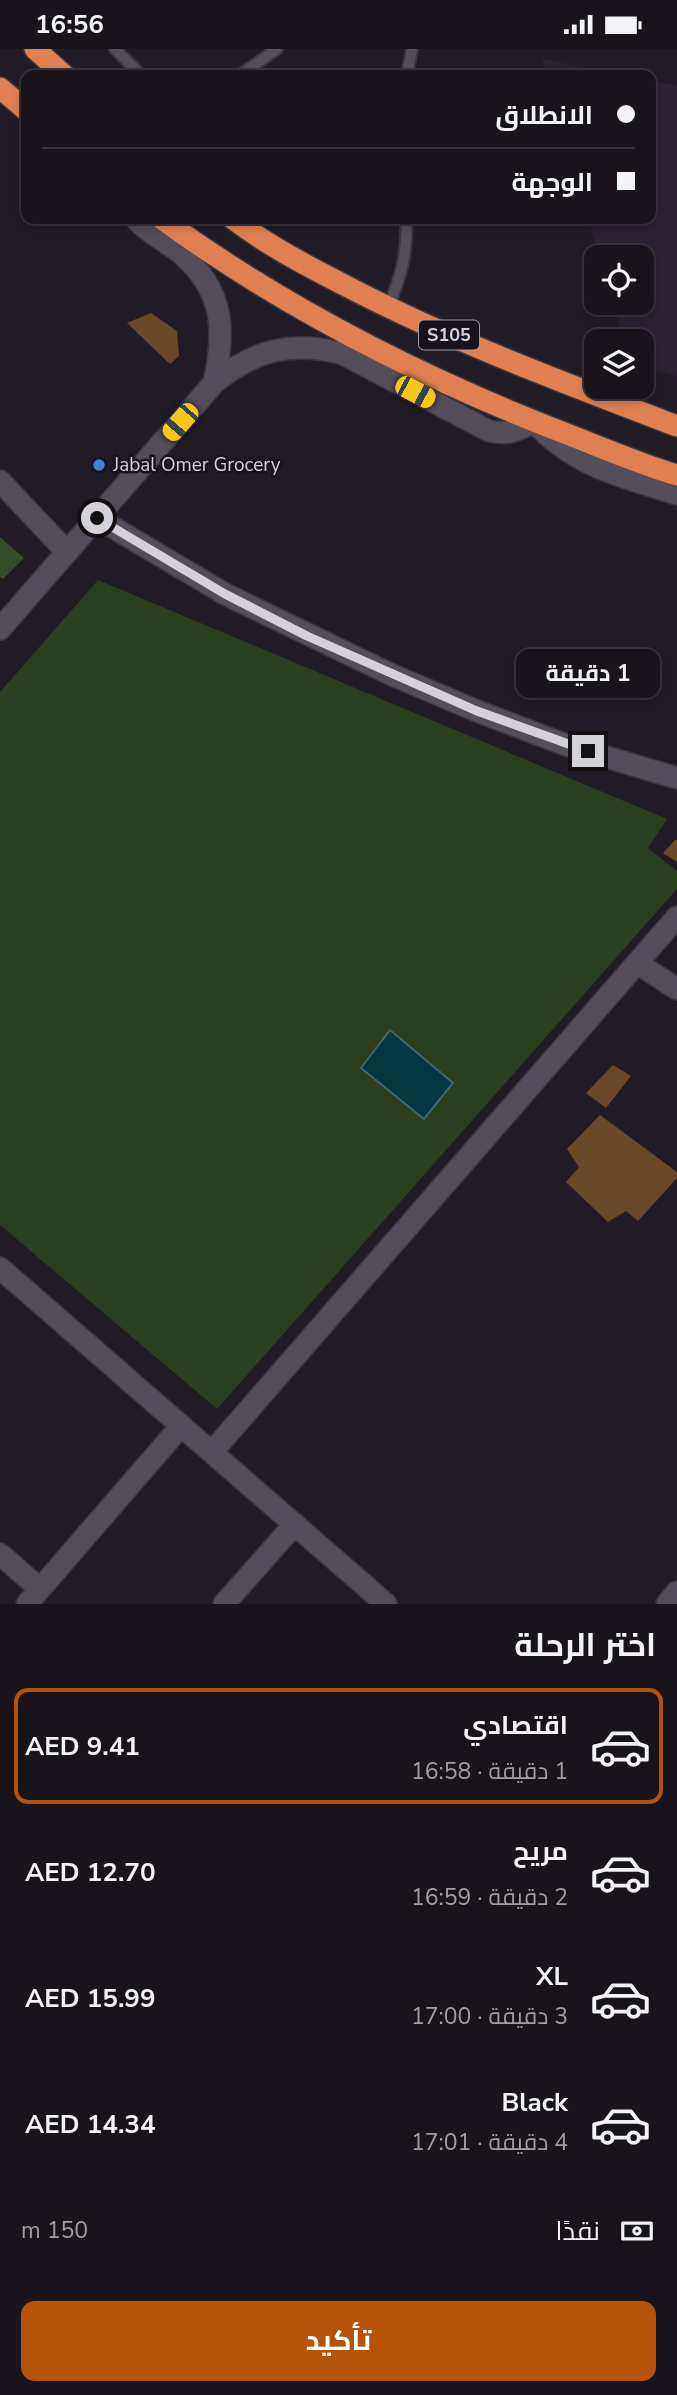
<!DOCTYPE html>
<html lang="ar">
<head>
<meta charset="utf-8">
<style>
  body { margin:0; font-family:"Nunito Sans",Cairo,sans-serif; background:#221d25; color:#f1f3f6; direction:rtl; height:100vh; display:flex; flex-direction:column; font-size:26px; white-space:nowrap }
  * { box-sizing:border-box; margin:0 }
  p { font-size:23px; color:#9f9ea3 }
  .icon { flex:none; width:38px; height:38px; fill:none; stroke:currentColor; stroke-width:2; stroke-linecap:round; stroke-linejoin:round }
  .map { position:relative; height:1555px; overflow:hidden; direction:ltr }
  .side { display:flex; flex-direction:column; background:#19141c; flex:1 }
  .side>* { flex:none }
  .top-card { position:absolute; left:21px; top:21px; width:635px; height:154px; border-radius:14px; box-shadow:0 4px 10px #0003,0 0 0 2px #37333b; direction:rtl; display:grid; align-content:center; height:154px; padding:0 21px; background:#19141c }
  .buttons { position:absolute; left:584px; top:196px; display:grid; gap:14px }
  .buttons a { display:grid; place-items:center; width:70px; height:70px; border-radius:14px; background:#19141c; box-shadow:0 4px 10px #0003,0 0 0 2px #37333b; font-size:35px }
  .end { position:absolute; width:32px; height:32px; margin:-16px; border:9px solid #d5d1d9; background:#111; box-shadow:0 0 0 4px #111 }
  .from { border-radius:50% }
  .bubble { position:absolute; height:49px; border-radius:14px; background:#19141c; box-shadow:0 4px 10px #0003,0 0 0 2px #37333b; font-size:23px; font-weight:700; line-height:49px; text-align:center; direction:rtl }
  .car { position:absolute; width:21px; height:42px; margin:-21px -10px; border-radius:9px; box-shadow:0 0 5px 2px #0007; background:linear-gradient(#f5c518 24%,#345 0 40%,#f5c518 0 76%,#345 0 86%,#f5c518 0) }
  .top-card b { display:flex; align-items:center; gap:24px; height:66px; font-size:26px }
  .top-card b+b { border-top:2px solid #37333b }
  .top-card i { width:18px; height:18px; background:#f1f3f6 }
  ul { padding:0; list-style:none }
  li { display:flex; align-items:center; gap:21px; height:116px; margin:0 14px 10px; padding:0 7px; border:4px solid transparent; border-radius:14px }
  li div { flex:1 }
  li b { display:block; font-size:26px }
  li em { font-style:normal; font-weight:700 }
  li.on { border-color:#b45309 }
  li>.icon { width:63px; height:63px; stroke-width:1.5 }
  h2 { padding:0 21px; font-size:32px; line-height:84px }
  .pay { display:flex; align-items:center; gap:18px; height:77px; padding:0 21px; font-size:26px }
  .pay p { margin-inline-start:auto }
  .action { display:flex; gap:14px; margin-top:auto; padding:14px 21px }
  .action a { flex:1; height:80px; border-radius:14px; background:#b45309; color:#fff; font-size:28px; font-weight:700; line-height:80px; text-align:center }
  .status { display:flex; justify-content:space-between; align-items:center; height:49px; padding:0 35px; background:#19141c; direction:ltr }
  .status svg { height:19px; fill:currentColor }
  .map>svg:first-child { display:block }
  .built { fill:#2b2131 }
  .green { fill:#2b3e1f }
  .forest { fill:#374d28 }
  .water { fill:#063741; stroke:#44656f; stroke-width:2 }
  .building { fill:#6a482a }
  .lines { fill:none; stroke-linecap:round; stroke-linejoin:round }
  .lane-casing { stroke:#3b373f; stroke-width:14 }
  .street-casing { stroke:#3b373f; stroke-width:24 }
  .highway-casing { stroke:#3b373f; stroke-width:24 }
  .lane { stroke:#544d5a; stroke-width:10 }
  .street { stroke:#544d5a; stroke-width:21 }
  .highway { stroke:#e08052; stroke-width:21 }
  .route { stroke:#d5d1d9; stroke-width:9 }
  .shop-dot { fill:#3f7fe0; stroke:#18121c; stroke-width:2.5 }
  .labels { text-anchor:middle; dominant-baseline:central; stroke-width:5; stroke-linejoin:round; paint-order:stroke }
  .shield { fill:#18121c; stroke:#9c98a0; stroke-width:2 }
  .shield-label { font-size:18px; font-weight:bold; fill:#d5d1d9 }
  .poi-label { font-size:19px; fill:#d5d1d9; stroke:#18121c; text-anchor:start }
</style>
</head>
<body>
<div class="status"><b>16:56</b><svg viewBox="0 0 49 12"><path d="M0 12V9h3v3zM5 12V6h3v6zM10 12V3h3v9zM15 12V0h3v12zM26 1h20v11H26zM47 4h2v5h-2z"/></svg></div>
<div class="map">
<svg width="677" height="1555" viewBox="0 0 677 1555">
  <rect width="100%" height="100%" fill="#211b26"/>
  <path class="built" d="M 542,10 L 624,26 L 547,26 Z
    M 651,32 L 677,37 L 677,327 L 642,318 L 642,292 L 624,292 L 613,254 L 642,254 L 642,208 L 600,208 L 588,170 L 651,170 Z"/>
  <path class="green" d="M 98,531 L 667,770 L 648,799 L 677,822 L 677,840 L 217,1360 L 0,1176 L 0,643 Z"/>
  <path class="forest" d="M 0,488 L 24,509 L 3,530 L 0,528 Z"/>
  <path class="water" d="M 390,981 L 453,1034 L 424,1070 L 361,1019 Z"/>
  <path class="building" d="M 151,264 L 177,282 L 179,307 L 170,315 L 127,274 Z
    M 675,791 L 677,791 L 677,813 L 663,804 Z
    M 613,1016 L 631,1027 L 606,1059 L 586,1044 Z
    M 600,1066 L 677,1123 L 677,1129 L 638,1172 L 626,1162 L 608,1173 L 566,1133 L 579,1118 L 567,1100 Z"/>
  <g class="lines">
    <defs>
      <path id="lane" d="M 115,0 L 141,26
        M 240,26 L 277,0
        M 407,26 L 412,0
        M 388,258 C 401,229 408,202 406,170"/>
      <path id="street" d="M 136,170 C 149,185 168,193 183,206 C 225,244 225,283 214,334
        M 0,432 L 67,503
        M 97,469 L 225,545 L 390,625 L 477,662 L 566,696 L 677,729
        M 0,580 L 214,334 C 254,301 290,292 341,304 L 489,382 C 507,386 519,382 533,372 C 576,418 619,427 677,445
        M 637,914 L 677,940
        M 0,1219 L 386,1555
        M 212,1403 L 677,868
        M 0,1505 L 40,1540
        M 27,1555 L 181,1377
        M 224,1555 L 295,1475
        M 667,1555 L 677,1543"/>
      <path id="highway" d="M 35,0 L 64,26
        M 0,39 L 26,61
        M 162,170 C 286,260 424,330 567,385 C 603,399 640,415 677,426
        M 233,170 C 270,198 311,219 352,240 C 457,294 567,335 677,377"/>
    </defs>
    <use href="#lane" class="lane-casing"/>
    <use href="#street" class="street-casing"/>
    <use href="#highway" class="highway-casing"/>
    <use href="#lane" class="lane"/>
    <use href="#street" class="street"/>
    <use href="#highway" class="highway"/>
  </g>
  <g class="lines">
    <path class="route" d="M 97,469 L 225,545 L 307,587 L 477,662 L 588,702"/>
  </g>
  <circle class="shop-dot" cx="99" cy="416" r="7"/>
  <g class="labels">
    <rect class="shield" x="419" y="271.5" width="60" height="29" rx="5"/>
    <g class="shield-label">
      <text x="449" y="286">S105</text>
    </g>
    <g class="poi-label">
      <text x="113" y="416">Jabal Omer Grocery</text>
    </g>
  </g>
</svg>
<div class="buttons">
<a><svg class="icon" aria-label="locate" viewBox="0 0 24 24"><circle cx="12" cy="12" r="6"/><path d="M12 2v4M12 18v4M2 12h4M18 12h4"/></svg></a>
<a><svg class="icon" aria-label="layers" viewBox="0 0 24 24"><path d="M12 4l9 5-9 5-9-5zM3 14l9 5 9-5"/></svg></a>
</div>
<i class="end from" style="left:97px;top:469px"></i>
<i class="end" style="left:588px;top:702px"></i>
<div class="bubble" style="left:516px;top:600px;width:144px">1 دقيقة</div>
<i class="car" style="left:415px;top:343px;rotate:118deg"></i>
<i class="car" style="left:180px;top:373px;rotate:221deg"></i>
<div class="top-card">
<b><i class="from"></i>الانطلاق</b>
<b><i></i>الوجهة</b>
</div>
</div>
<section class="side">
<h2>اختر الرحلة</h2>
<ul>
<li class="on"><svg class="icon" aria-label="car" viewBox="0 0 24 24"><path d="M5 17H2v-5l4-1 3-4h7l3 4 3 1v5h-3M9 17h6M6 11h13"/><circle cx="7" cy="17" r="2"/><circle cx="17" cy="17" r="2"/></svg><div><b>اقتصادي</b><p>1 دقيقة · 16:58</p></div><em>AED 9.41</em></li>
<li><svg class="icon" aria-label="car" viewBox="0 0 24 24"><path d="M5 17H2v-5l4-1 3-4h7l3 4 3 1v5h-3M9 17h6M6 11h13"/><circle cx="7" cy="17" r="2"/><circle cx="17" cy="17" r="2"/></svg><div><b>مريح</b><p>2 دقيقة · 16:59</p></div><em>AED 12.70</em></li>
<li><svg class="icon" aria-label="car" viewBox="0 0 24 24"><path d="M5 17H2v-5l4-1 3-4h7l3 4 3 1v5h-3M9 17h6M6 11h13"/><circle cx="7" cy="17" r="2"/><circle cx="17" cy="17" r="2"/></svg><div><b>XL</b><p>3 دقيقة · 17:00</p></div><em>AED 15.99</em></li>
<li><svg class="icon" aria-label="car" viewBox="0 0 24 24"><path d="M5 17H2v-5l4-1 3-4h7l3 4 3 1v5h-3M9 17h6M6 11h13"/><circle cx="7" cy="17" r="2"/><circle cx="17" cy="17" r="2"/></svg><div><b>Black</b><p>4 دقيقة · 17:01</p></div><em>AED 14.34</em></li>
</ul>
<div class="pay"><svg class="icon" aria-label="cash" viewBox="0 0 24 24"><path d="M3 7h18v10H3z"/><circle cx="12" cy="12" r="2"/></svg>نقدًا<p>150 m</p></div>
<div class="action"><a>تأكيد</a></div>
</section>
</body>
</html>
